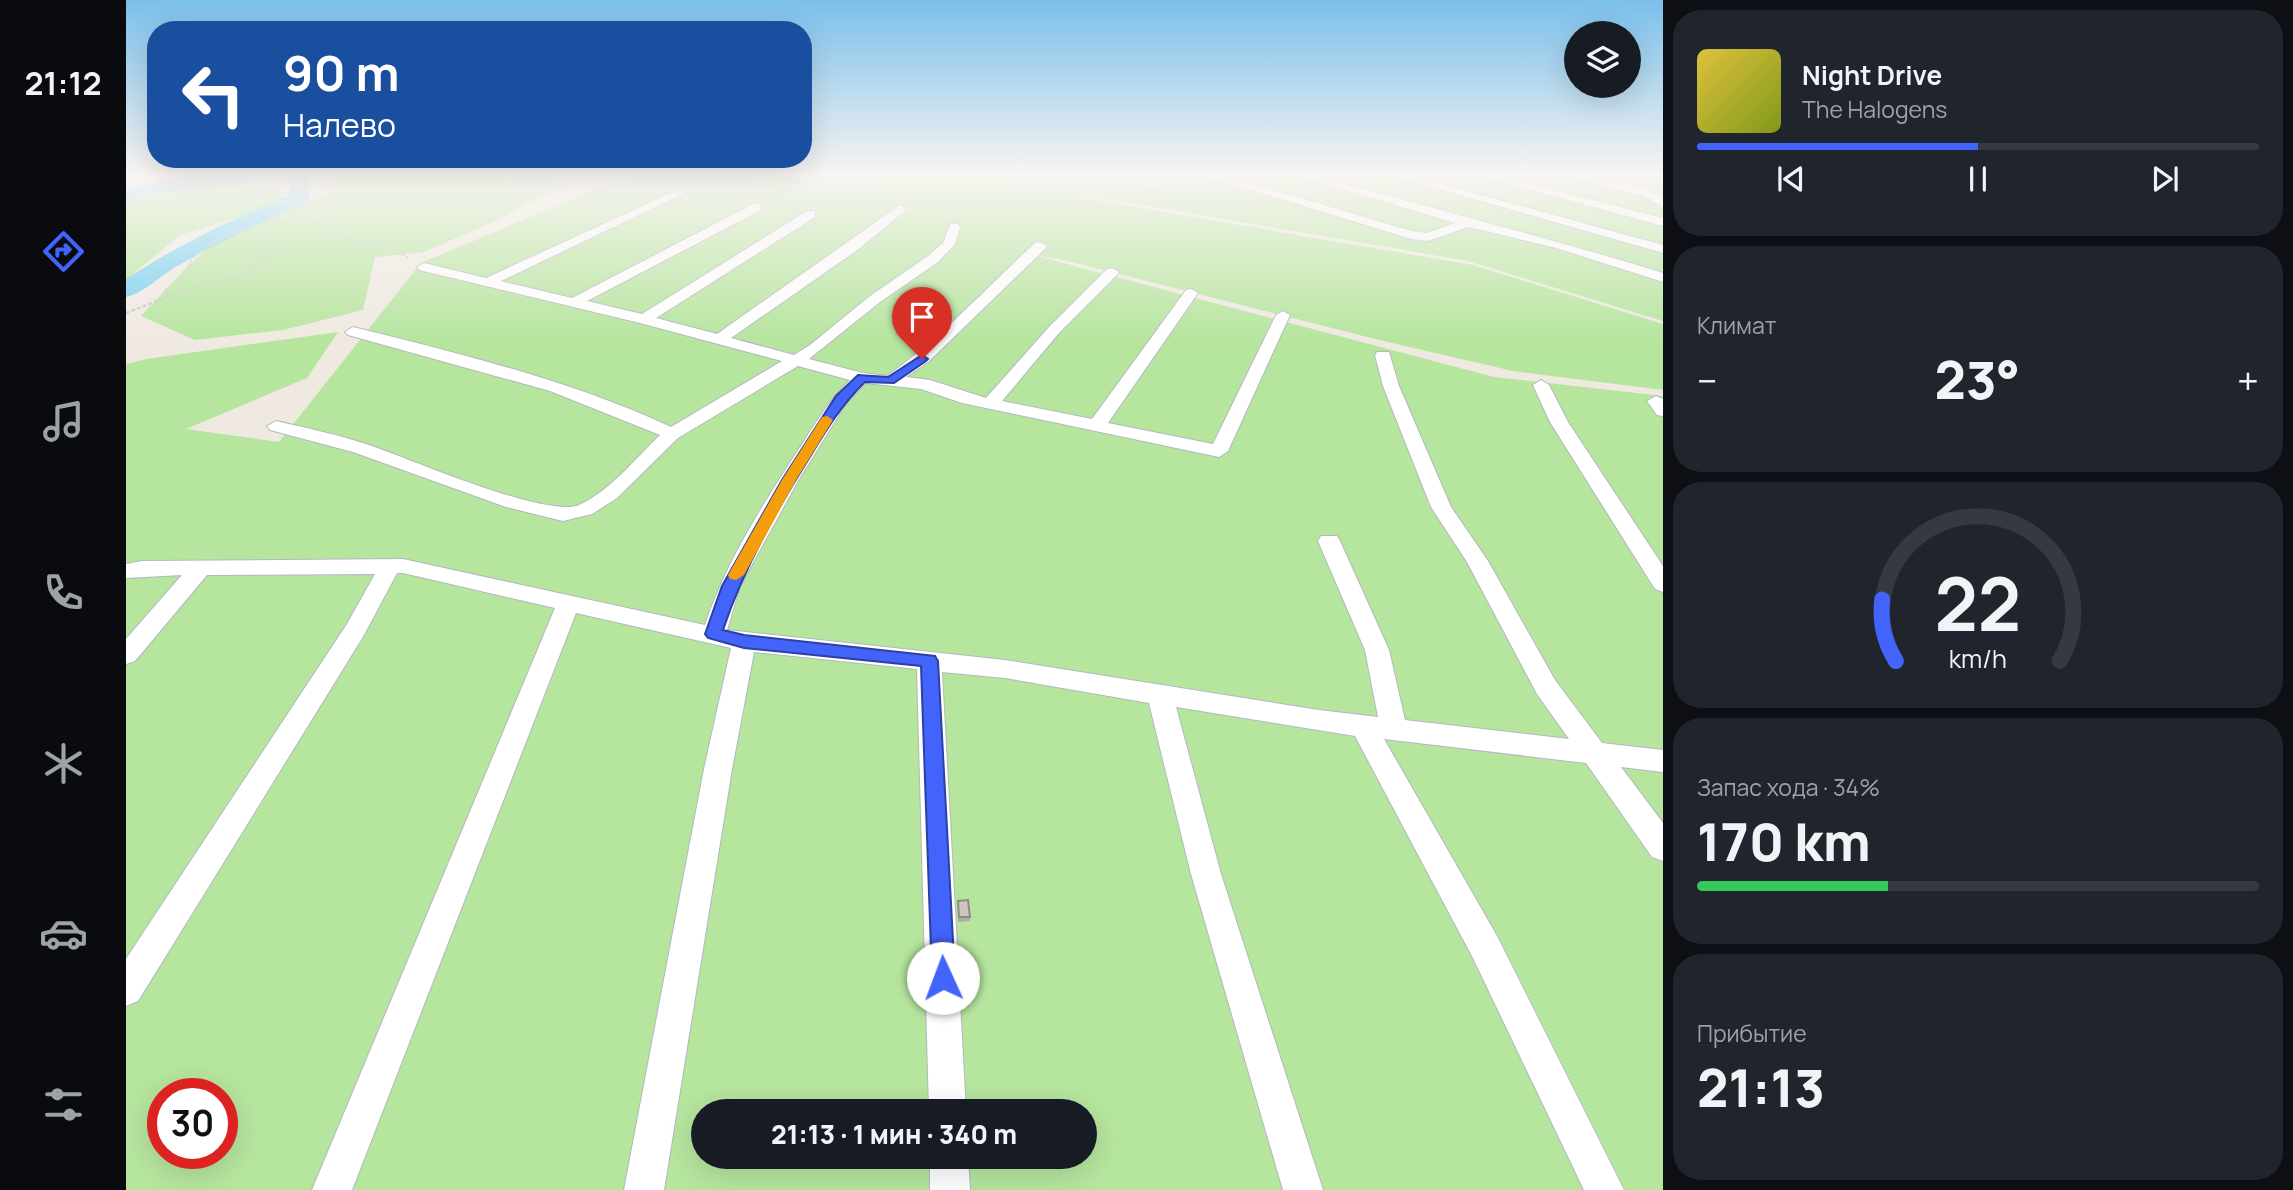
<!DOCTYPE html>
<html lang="ru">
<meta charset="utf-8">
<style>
:root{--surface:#171b24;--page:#20242c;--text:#f1f3f6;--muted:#9ea1a6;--line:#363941;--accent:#4264fb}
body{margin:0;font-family:Manrope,sans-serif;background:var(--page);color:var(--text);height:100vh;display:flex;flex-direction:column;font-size:26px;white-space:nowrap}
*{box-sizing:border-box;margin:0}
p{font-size:23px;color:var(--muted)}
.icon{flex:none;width:38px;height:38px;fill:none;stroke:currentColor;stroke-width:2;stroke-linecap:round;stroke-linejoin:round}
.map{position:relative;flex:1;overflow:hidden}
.sheet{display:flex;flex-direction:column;gap:10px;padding:10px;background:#0d0f14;width:630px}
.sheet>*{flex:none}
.hud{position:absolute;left:21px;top:21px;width:665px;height:147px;border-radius:28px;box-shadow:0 7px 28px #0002;background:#1a4fa0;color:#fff;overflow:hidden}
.buttons{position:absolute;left:1438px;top:21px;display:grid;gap:14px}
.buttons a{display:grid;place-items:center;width:77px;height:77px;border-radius:50%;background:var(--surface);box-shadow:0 7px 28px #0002;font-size:35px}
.speed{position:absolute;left:21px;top:1078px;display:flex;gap:14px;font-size:35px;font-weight:700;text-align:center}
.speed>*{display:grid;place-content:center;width:91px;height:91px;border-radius:50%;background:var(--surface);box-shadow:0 7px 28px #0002;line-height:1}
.speed .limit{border:10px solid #d22;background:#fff;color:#111}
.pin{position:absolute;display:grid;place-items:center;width:60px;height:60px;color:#fff;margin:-72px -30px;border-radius:50% 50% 50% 0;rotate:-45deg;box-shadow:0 0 7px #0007}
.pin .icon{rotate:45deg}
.me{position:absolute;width:77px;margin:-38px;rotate:358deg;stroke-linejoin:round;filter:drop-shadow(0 0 5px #0008)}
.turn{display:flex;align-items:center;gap:24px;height:147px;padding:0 21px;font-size:32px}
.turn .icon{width:91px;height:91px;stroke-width:2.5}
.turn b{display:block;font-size:49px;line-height:60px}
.big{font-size:52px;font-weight:800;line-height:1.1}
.sheet .tile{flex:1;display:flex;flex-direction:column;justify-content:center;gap:10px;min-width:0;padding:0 24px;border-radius:28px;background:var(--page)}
.sheet .dial{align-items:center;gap:0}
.dial svg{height:182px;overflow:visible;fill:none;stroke:var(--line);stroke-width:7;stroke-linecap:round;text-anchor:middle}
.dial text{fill:var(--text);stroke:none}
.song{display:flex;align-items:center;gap:21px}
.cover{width:84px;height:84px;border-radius:10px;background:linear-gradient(135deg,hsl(50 70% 55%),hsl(70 70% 35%))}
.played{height:7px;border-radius:4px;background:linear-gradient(90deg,var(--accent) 50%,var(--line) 50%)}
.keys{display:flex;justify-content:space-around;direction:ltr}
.heat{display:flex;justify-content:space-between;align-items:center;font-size:38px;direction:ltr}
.charge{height:10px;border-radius:5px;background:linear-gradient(90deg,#34c759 34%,var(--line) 0)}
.trip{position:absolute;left:565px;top:1099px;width:406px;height:70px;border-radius:35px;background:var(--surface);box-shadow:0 7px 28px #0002;font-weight:800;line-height:70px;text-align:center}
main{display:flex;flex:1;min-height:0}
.dock{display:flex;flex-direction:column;width:126px;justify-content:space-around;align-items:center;background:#090b0e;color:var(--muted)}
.dock .icon{width:49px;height:49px}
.dock .selected{color:var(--accent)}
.dock b{font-size:32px;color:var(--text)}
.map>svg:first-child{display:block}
.green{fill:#b6e59e;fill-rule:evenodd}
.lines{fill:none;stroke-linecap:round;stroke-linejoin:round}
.river{fill:#75cff0;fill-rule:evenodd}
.street-casing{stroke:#b4b7c1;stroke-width:2}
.path-far1{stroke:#c9c9c9;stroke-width:2;stroke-dasharray:2.5 2;stroke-linecap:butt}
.path{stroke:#c9c9c9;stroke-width:2.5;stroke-dasharray:3.5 2.5;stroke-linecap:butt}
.street{fill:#fff;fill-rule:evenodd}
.wall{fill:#afaba4}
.building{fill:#cbc7bf;stroke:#8e8b86;stroke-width:2}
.route{fill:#4264fb;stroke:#2b41a3;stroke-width:2}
.slow{fill:#f59e0b}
</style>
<main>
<nav class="dock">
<b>21:12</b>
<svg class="icon selected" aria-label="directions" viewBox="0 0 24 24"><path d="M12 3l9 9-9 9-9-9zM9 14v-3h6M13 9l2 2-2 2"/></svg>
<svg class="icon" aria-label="music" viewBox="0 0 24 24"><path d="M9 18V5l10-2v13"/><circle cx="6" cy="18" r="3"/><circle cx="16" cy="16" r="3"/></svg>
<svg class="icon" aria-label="phone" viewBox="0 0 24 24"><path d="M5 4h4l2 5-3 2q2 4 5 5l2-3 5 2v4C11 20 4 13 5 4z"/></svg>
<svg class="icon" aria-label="climate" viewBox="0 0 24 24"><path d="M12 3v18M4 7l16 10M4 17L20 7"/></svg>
<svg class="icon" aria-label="car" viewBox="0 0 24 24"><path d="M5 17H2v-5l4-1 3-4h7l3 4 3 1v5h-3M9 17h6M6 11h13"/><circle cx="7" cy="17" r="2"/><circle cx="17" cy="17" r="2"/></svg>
<svg class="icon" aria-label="filters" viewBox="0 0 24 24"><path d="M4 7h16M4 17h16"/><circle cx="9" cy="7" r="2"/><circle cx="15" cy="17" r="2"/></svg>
</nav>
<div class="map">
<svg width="1537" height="1190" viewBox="0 0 1537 1190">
<rect width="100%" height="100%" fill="#efe9e1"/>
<!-- green -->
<path class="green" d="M200,175h226l11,11 -66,34 -73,32 -49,5 -12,53 -80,20 -88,10 -54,-24 42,-45 38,-35 114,-45z
M504,175h153l15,4 110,-4h271l-39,12 6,1 42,-13h475v146l-195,-60 -384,-66 13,-10h-7l-13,12 396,68 190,59v66l-150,-19 -138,-32 -311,-79 -31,-5 461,122 169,19v794h-1537v-826l20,-5 192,-27 -31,46 -121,51 93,13 142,-179zM37,1094h59v59h-59zM578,1111h381v46h-381z
M107,183l47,7 6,8 -11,8 -95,29 -54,45v-79l67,-15z"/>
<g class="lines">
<!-- river -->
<path class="river" d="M68,175h115v24l-3,4c-45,18 -87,40 -129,63 -17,10 -32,26 -51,31v-18c51,-33 106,-61 163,-83l1,-15c-61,-1 -105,7 -164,19v-12z"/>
<!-- street casing -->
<g class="street-casing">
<path id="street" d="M1077,175h18l191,56 15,2 28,-10 -160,-48h18c117,33 234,62 350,98v9l-107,-34 -88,-21 -40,14 -17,-2z
M1264,175h18l255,70v8z
M1351,175h19l167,43v8z
M1440,175c31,0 70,8 97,23v9l-20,-11z
M1529,175h8v3l-6,-1z
M551,190l10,2 -186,89 71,17 181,-94h8v6l-174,91 55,13 165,-103h8v6l-159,101 61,16 183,-129 6,4 -2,3 -48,39 -125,87 63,17 16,-10 60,-49 58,-40 15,-13 7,-19h8l2,3 -5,17 -17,18 -58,40 -71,57 54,14 24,3c53,-37 100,-89 148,-133l5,-1 7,4 -2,3 -117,113 -22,15 24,3 56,18 63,-71 58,-58 5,-1 7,4 -2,3 -58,58 -57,68 90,18 94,-129 5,-1 7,4 -90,130 105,21 63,-129 7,-4 7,4 -62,136 -9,6 -257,-54 -41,-14 -55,-6 -19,19 -48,77 -59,107 -13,44 278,30 314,50 59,7 -13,-67 -47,-109 3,-5h16l3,5 49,109 16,70 164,19 -32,-45 -70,-132 -36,-55 -48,-121 -8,-31 2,-3h12l10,34 52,121 37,54 67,119 47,63 61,7v22l-42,-5 42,56v38l-11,-4 -66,-94 -202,-24 113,197 127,254h-40l-111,-232 -118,-222 -179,-29 45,167 102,316h-40l-92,-316 -42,-171 -144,-25 -63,-6 24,439h-37l-12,-442 -163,-17 -22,117 -68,421h-40l80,-421 27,-121 -155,-35 -224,577h-40l243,-582 -152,-35h-6l-33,62 -226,366 -12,5v-47l221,-335 28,-50 -168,1 -72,86 -9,3v-25l56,-64 -56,3v-14l16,-3 261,-2 302,66c21,-63 58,-121 94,-176 16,-25 30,-49 51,-69l-52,-14 -120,72 -61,60 -25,16 -29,7 -57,-14 -153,-55 -83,-22 -3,-4 9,-5c31,7 63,14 93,24 39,13 178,74 210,60 31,-14 57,-47 81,-70l-110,-44 -202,-56 -3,-3 8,-5c108,27 217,53 318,100l111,-66 -142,-38 -221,-53 -2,-3 7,-4 62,15z
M1415,380l8,5 19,37 95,144v26l-8,-3 -105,-167 -17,-37z
M1530,396l7,3v17l-6,-1 -10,-14z
M804,1157h38l2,33h-40z"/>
</g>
<!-- path-far1 -->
<path class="path-far1" d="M39,291c6,-5 14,-8 18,-13 5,-6 4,-14 10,-19 30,-32 86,-42 127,-37l3,10 34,9 28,3 25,15
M54,291l54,-13 37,-19 4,-16 -15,-10v-6l7,-7 54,-29v-8l-13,-8"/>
<!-- path -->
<path class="path" d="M41,289l-3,3 4,3
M0,313l61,-24"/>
<!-- street -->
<use href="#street" class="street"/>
</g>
<!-- wall -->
<path class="wall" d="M832,901l12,16v4l-12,1z"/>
<!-- building -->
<path class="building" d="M842,900l2,17h-11l-1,-16z"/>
<!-- sky -->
<linearGradient id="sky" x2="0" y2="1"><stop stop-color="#7abfeb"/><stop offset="0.51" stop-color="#f8f5f2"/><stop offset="1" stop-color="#f8f5f2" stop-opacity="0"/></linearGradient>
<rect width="1537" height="342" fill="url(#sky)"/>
<!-- route -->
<path class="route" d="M796,355l6,4 -2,2 -32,22 -29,-1c-24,23 -40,50 -57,78 -34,54 -65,110 -85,170l21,5 191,21 3,5 17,317 -3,9 -9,3 -8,-3 -3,-9 -11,-312 -177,-18 -36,-10 -3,-4 17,-48 60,-106 54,-84 22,-21 30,2z"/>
<!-- slow -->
<path class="slow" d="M701,416l6,4 -37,60 -52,95 -8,5 -6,-1 -2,-4 54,-95 40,-63z"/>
</svg>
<div class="buttons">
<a><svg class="icon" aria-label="layers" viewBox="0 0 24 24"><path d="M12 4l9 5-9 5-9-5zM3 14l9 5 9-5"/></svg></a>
</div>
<div class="speed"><div class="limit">30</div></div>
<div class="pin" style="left:796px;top:359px;background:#d93025"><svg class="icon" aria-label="arrive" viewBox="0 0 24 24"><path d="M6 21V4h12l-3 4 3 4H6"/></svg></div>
<svg class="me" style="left:817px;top:978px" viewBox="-20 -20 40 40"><circle r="19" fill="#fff"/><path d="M0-13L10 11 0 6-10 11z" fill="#4264fb"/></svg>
<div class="trip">21:13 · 1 мин · 340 m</div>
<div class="hud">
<div class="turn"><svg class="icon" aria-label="left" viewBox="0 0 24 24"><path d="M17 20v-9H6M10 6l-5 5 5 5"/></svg><div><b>90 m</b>Налево</div></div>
</div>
</div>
<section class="sheet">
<div class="tile">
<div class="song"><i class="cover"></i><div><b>Night Drive</b><p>The Halogens</p></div></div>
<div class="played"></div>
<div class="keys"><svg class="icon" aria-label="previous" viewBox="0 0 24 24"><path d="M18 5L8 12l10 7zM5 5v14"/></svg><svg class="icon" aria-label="pause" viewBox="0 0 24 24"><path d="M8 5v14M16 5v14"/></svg><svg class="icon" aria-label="next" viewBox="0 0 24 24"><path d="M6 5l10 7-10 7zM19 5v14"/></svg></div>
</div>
<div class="tile"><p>Климат</p>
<div class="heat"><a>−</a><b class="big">23°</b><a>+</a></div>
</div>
<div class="tile dial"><svg viewBox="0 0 100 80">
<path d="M14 69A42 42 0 1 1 86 69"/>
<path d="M14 69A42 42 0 0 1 8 42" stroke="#4264fb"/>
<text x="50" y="56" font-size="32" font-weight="700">22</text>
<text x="50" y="72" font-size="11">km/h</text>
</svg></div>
<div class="tile"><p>Запас хода · 34%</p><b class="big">170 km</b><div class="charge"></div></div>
<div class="tile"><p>Прибытие</p><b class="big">21:13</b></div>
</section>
</main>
